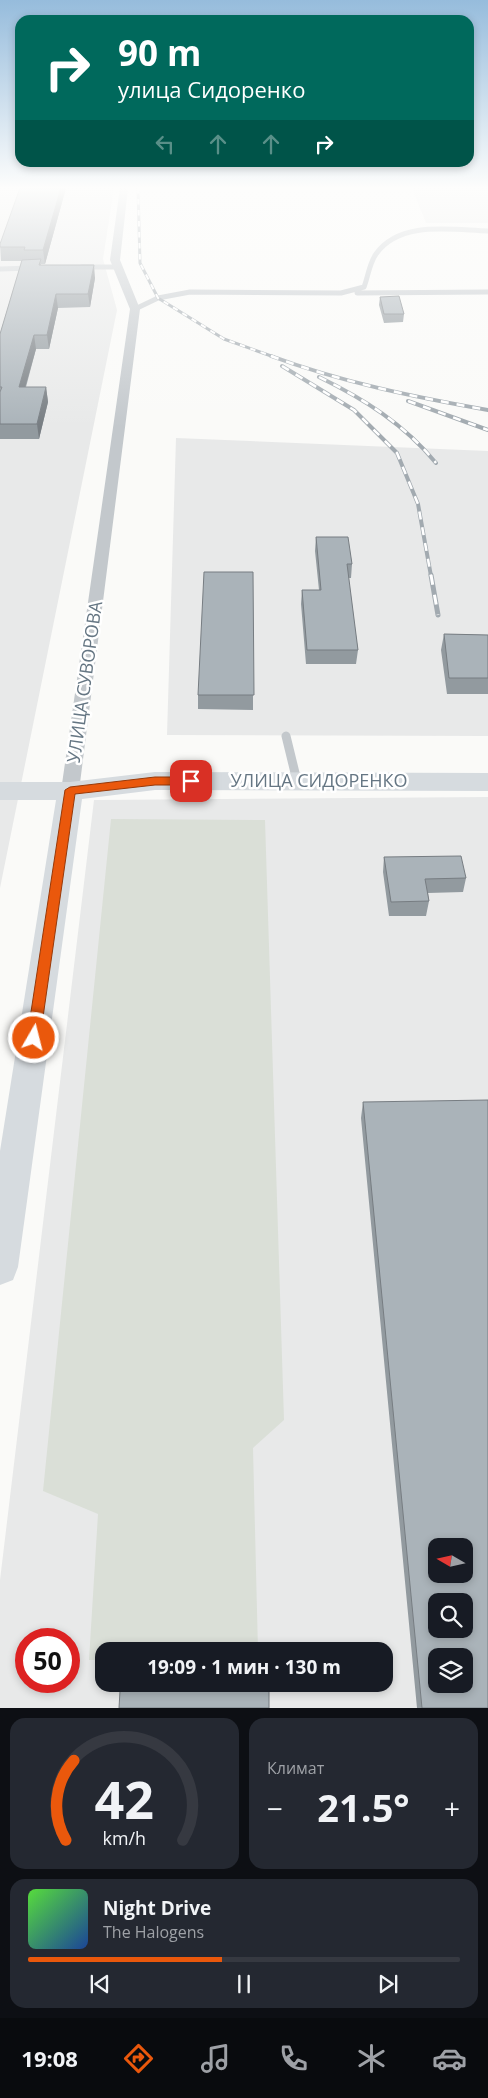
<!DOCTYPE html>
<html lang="ru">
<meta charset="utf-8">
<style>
:root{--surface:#171b24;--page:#242831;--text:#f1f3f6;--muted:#9ea1a6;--line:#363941;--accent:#ea580c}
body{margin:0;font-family:"Open Sans",sans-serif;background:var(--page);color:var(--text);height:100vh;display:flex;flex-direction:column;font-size:19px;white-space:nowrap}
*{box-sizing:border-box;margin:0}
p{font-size:16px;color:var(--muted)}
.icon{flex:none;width:28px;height:28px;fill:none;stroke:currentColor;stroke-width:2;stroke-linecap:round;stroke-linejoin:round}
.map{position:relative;height:1708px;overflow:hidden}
.drawer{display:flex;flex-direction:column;gap:10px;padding:10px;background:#0d0f14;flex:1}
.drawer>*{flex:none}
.hud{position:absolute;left:15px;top:15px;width:459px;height:152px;border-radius:15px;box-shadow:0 2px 8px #0003;background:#00695c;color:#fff;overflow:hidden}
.needle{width:32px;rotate:279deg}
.tools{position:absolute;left:428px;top:1538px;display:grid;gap:10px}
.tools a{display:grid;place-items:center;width:45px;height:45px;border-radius:10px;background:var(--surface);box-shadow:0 2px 8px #0003;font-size:25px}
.speed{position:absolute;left:15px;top:1628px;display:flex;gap:10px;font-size:25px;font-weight:700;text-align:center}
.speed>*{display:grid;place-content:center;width:65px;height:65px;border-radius:50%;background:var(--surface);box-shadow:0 2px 8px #0003;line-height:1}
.speed .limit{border:8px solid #d22;background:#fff;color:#111}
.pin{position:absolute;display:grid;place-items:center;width:42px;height:42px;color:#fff;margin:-21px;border-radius:10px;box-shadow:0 2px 8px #0006}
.me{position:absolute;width:55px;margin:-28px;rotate:8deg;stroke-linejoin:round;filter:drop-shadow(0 0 4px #0008)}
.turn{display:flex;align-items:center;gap:18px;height:105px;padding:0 20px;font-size:22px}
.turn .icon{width:65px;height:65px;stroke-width:2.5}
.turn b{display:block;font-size:35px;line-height:42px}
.lanes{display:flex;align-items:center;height:48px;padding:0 20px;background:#0003;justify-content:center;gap:25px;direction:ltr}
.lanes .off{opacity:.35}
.big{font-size:38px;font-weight:700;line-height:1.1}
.drawer .card{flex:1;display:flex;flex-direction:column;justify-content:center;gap:8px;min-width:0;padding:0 18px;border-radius:15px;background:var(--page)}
.drawer .dial{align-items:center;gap:0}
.dial svg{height:130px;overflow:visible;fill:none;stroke:var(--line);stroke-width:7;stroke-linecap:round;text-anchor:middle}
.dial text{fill:var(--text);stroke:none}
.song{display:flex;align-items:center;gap:15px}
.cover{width:60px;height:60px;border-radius:8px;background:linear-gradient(135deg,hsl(110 70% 55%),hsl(220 70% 35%))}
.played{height:5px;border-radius:2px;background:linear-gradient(90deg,var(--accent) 45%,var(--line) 45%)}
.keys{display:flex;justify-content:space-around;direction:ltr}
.heat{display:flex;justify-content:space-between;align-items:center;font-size:28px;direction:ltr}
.drawer .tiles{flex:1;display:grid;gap:10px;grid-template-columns:1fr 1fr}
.card:last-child{grid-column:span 2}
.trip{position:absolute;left:95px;top:1642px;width:298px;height:50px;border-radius:15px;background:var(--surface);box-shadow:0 2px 8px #0003;font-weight:700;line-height:50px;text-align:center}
.menu{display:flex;height:80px;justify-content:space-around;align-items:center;background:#090b0e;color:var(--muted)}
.menu .icon{width:35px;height:35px}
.menu .current{color:var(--accent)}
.menu b{font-size:22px;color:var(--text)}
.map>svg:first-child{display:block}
.built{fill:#e8e9e9;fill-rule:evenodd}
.green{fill:#dadfd7}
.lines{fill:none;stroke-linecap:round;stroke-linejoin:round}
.lane-far1{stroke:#c3c8cc;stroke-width:5}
.lane{stroke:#c3c8cc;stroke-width:9}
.street{fill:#c3c8cc;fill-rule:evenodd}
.secondary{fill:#d6dbdf;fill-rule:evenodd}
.rail-far2-casing{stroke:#a2aab0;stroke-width:3}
.rail-far1-casing{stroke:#a2aab0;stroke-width:4}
.rail-casing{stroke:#a2aab0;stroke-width:5}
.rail-far2{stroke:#fff;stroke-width:2;stroke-dasharray:5.5;stroke-linecap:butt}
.rail-far1{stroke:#fff;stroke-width:2.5;stroke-dasharray:8;stroke-linecap:butt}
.rail{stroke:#fff;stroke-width:3;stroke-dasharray:10;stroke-linecap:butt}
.wall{fill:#929a9f}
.shaded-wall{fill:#777d82}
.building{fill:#aab3b9;stroke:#777d82;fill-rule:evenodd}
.route{fill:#ea580c;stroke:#983908}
.labels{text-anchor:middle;stroke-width:5;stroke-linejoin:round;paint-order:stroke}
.street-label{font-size:18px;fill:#657683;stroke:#fff}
</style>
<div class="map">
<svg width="488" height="1708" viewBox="0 0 488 1708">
<rect width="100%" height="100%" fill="#fafaf8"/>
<!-- built -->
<path class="built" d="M0,188h114l-11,71 14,51 -117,578z
M412,188h76v35h-62z
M176,438l312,13v285l-321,-1z
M488,797v911h-488v-128l94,-780zM436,1546h28v28h-28zM436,1601h28v28h-28zM26,1639h43v42h-43zM104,1651h280v33h-280zM436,1656h28v28h-28z"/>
<!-- green -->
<path class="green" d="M111,819l154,1 19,600 -31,28 5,203h-154v9h-15l9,-146 -55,-23z"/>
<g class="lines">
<!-- lane-far1 -->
<path class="lane-far1" d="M82,267h36
M0,269l32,-1
M357,293l131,-1
M135,309l23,-11 32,-6 151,1 23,-6c4,-10 5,-23 12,-33 24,-34 76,-24 112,-23"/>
<!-- lane -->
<path class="lane" d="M286,736l11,45"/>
<!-- street -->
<path class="street" d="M120,188h8l-8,72 20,49 -61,482 -3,4 -6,2 -6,-2 -3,-4 69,-482 -20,-49z"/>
<!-- secondary -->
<path class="secondary" d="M155,772l333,1v18l-333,-1 -73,9 -64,468 -5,13 -13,5v-134l56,-351h-56v-18h70z"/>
<!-- rail-far2 casing -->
<g class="rail-far2-casing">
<path id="rail-far2" d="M138,188l2,75 18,35 66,41 50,18"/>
</g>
<!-- rail-far1 casing -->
<g class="rail-far1-casing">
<path id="rail-far1" d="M271,356c70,26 143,41 217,54
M282,366l72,44 43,43 21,51 13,72
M319,377c45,22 85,47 117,86
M408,401l80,29"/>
</g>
<!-- rail casing -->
<g class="rail-casing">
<path id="rail" d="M431,575l7,40"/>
</g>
<!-- rail-far2 -->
<use href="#rail-far2" class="rail-far2"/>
<!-- rail-far1 -->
<use href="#rail-far1" class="rail-far1"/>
<!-- rail -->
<use href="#rail" class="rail"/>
</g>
<!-- wall -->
<path class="wall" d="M66,188l-21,76h-4v1l54,13 -5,29 -32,1 -9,41h-13l-10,38h20l2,15 -9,37h-39v-105l22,-73h-21l-1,-17z
M380,297l24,17 -1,8 -19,1 -5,-18z
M316,537l36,27 -1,14h-3l10,72 -2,14h-50l-5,-60 1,-14h17l-4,-39z
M253,572v138l-55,-1v-14z
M444,634l44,1v59h-41l-6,-44z
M384,857l82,21 -3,14 -35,1 1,8 -3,15h-37l-6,-44z
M363,1102l125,606h-71l-56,-590z"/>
<!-- shaded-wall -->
<path class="shaded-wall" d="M61,188h5l-21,76 -2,-14z
M94,265l1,13 -5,29 -2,-13z
M56,294l2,14 -9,41 -2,-14z
M34,335l2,14 -15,53 -2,-15z
M46,387l2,15 -9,37 -2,-15z"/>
<!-- building -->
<path class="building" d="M20,188h41l-18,62h-19l1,-3h-25v-3z
M41,259l-2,6h55l-6,29h-32l-9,41h-13l-15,52h27l-9,37h-37v-32l2,-5h-2v-53l22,-74z
M399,296l5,18h-20l-4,-17z
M316,537h32l4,27h-5l11,86h-51l-5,-60h19z
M204,572h49l1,123h-56z
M444,634l44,1v43h-39z
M461,856l5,22 -41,1 4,22 -38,1 -7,-45z
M488,1100v608h-66l-59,-606zM436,1546h28v28h-28zM436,1601h28v28h-28zM436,1656h28v28h-28z
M120,1691h149v17h-150z"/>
<!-- sky -->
<linearGradient id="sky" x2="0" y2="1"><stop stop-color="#96bcdc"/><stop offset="0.44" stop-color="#fdfdfc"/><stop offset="1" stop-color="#fdfdfc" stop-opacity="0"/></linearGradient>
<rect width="488" height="427" fill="url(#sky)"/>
<!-- route -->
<path class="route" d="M155,777h36l5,4 -5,4h-36l-80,9 -35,244 -2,4h-9l-2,-4 38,-248 5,-3z"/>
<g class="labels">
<!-- street labels -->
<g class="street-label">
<text transform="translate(85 682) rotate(-82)" y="6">УЛИЦА СУВОРОВА</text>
<text x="319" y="787">УЛИЦА СИДОРЕНКО</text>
</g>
</g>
</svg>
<div class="tools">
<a><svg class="needle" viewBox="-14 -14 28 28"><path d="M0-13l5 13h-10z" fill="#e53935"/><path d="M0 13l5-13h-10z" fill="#9ea1a6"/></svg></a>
<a><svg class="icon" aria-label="search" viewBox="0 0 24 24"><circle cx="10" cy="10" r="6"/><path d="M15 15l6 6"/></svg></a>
<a><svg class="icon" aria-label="layers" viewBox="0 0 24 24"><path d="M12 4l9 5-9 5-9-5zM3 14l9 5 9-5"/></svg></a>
</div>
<div class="speed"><div class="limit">50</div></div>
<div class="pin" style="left:191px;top:781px;background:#d93025"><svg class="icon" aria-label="arrive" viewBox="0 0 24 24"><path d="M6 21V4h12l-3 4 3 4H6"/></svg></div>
<svg class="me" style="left:34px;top:1038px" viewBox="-20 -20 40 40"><circle r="17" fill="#ea580c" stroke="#fff" stroke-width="3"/><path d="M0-11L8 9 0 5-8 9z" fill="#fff"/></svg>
<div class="trip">19:09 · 1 мин · 130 m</div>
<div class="hud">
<div class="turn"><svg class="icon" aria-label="right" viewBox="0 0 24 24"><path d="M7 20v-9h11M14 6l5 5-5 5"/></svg><div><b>90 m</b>улица Сидоренко</div></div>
<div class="lanes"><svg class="icon off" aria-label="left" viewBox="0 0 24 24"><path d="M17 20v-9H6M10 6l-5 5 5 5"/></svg><svg class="icon off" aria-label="ahead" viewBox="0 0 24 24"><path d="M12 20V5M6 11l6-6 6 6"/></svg><svg class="icon off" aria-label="ahead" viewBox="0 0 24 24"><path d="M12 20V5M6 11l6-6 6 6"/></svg><svg class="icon" aria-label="right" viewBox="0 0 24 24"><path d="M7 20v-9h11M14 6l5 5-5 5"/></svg></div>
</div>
</div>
<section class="drawer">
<div class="tiles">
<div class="card dial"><svg viewBox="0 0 100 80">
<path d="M14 69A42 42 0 1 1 86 69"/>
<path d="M14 69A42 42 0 0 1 19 20" stroke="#ea580c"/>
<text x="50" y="56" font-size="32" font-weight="700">42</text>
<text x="50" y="72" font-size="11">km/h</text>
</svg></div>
<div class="card"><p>Климат</p>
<div class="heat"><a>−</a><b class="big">21.5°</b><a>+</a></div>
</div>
<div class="card">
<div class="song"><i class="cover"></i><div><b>Night Drive</b><p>The Halogens</p></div></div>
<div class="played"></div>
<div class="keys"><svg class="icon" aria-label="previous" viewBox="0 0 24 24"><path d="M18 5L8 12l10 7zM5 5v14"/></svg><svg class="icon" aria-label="pause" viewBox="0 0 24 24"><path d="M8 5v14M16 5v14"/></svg><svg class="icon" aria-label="next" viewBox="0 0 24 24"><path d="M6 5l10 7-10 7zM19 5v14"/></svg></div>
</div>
</div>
</section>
<nav class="menu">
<b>19:08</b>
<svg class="icon current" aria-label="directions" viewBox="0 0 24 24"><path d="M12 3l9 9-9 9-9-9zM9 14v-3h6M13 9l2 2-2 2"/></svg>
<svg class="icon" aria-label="music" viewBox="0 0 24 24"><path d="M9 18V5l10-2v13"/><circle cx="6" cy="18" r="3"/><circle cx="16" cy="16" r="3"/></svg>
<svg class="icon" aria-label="phone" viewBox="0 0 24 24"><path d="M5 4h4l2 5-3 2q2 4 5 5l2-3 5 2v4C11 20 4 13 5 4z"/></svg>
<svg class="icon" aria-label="climate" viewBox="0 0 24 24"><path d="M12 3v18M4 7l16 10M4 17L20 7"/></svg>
<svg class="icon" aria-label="car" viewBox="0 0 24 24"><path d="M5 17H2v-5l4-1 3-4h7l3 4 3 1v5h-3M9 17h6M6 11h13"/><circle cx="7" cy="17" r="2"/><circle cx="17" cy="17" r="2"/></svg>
</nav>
